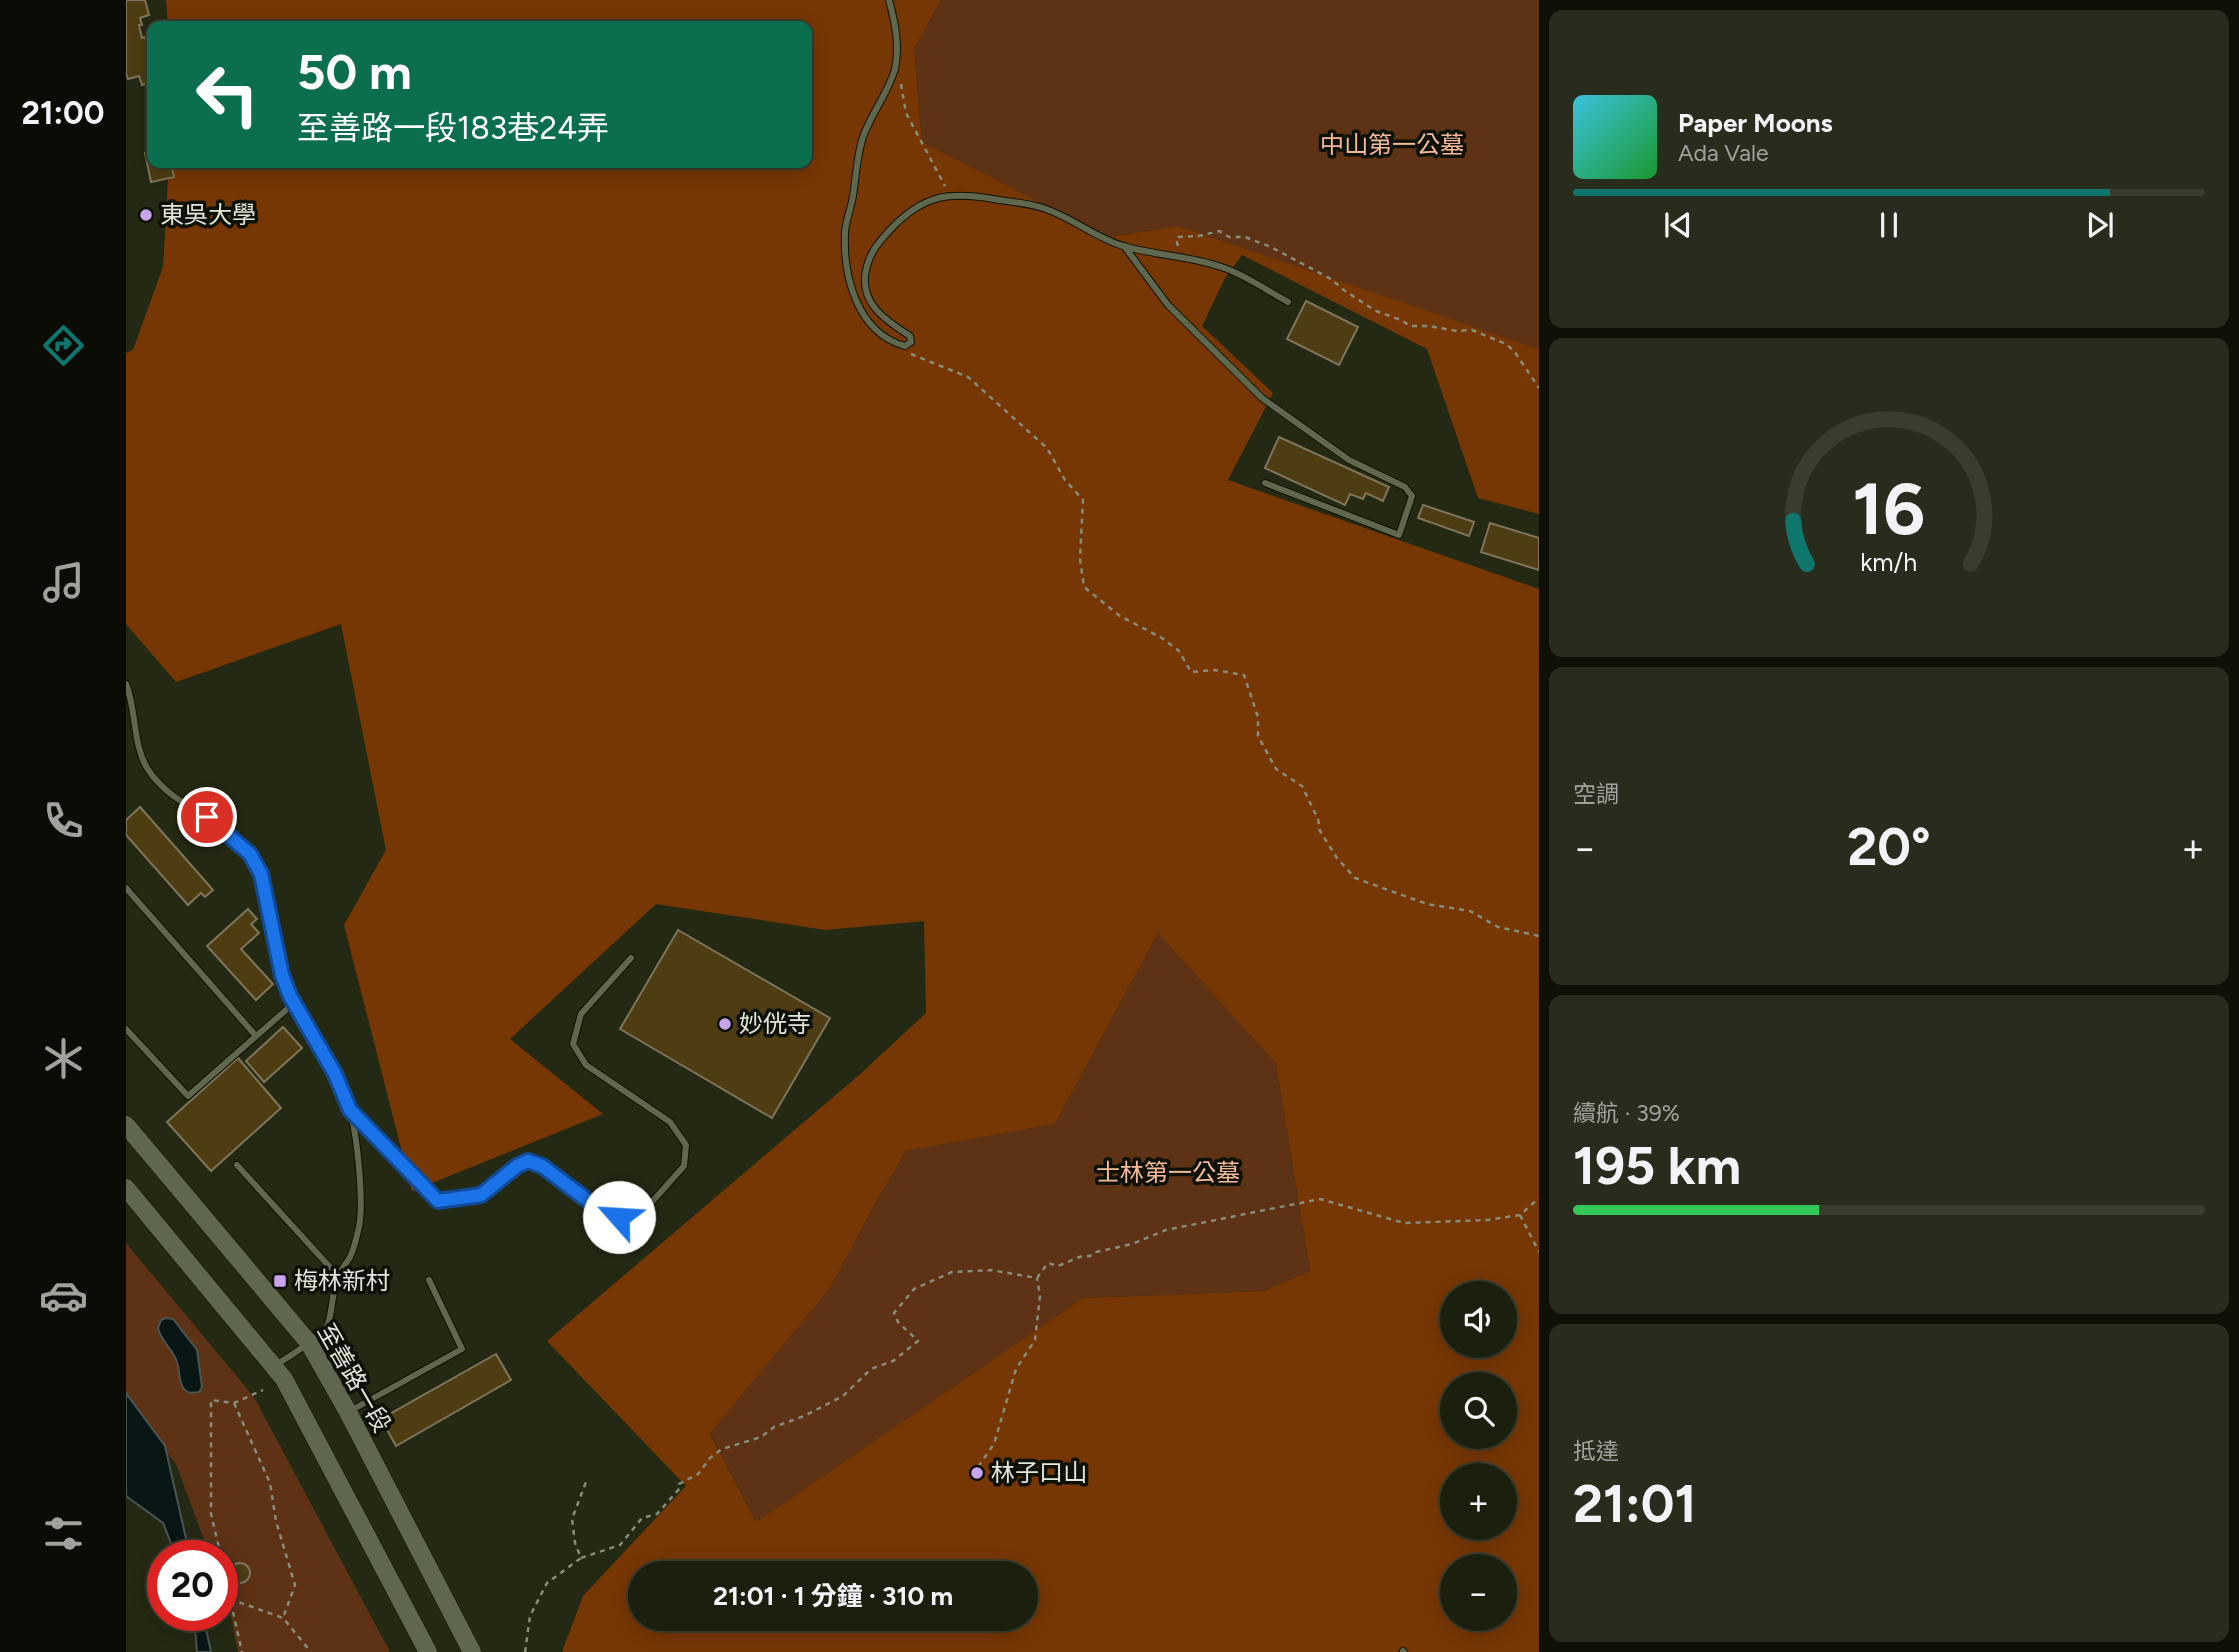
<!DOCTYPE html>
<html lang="zh-TW">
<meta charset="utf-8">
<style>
:root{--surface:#1b1f0e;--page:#282c1c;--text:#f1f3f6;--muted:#a0a29e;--line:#393d2e;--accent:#0f766e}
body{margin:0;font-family:Figtree,"Noto Sans TC",sans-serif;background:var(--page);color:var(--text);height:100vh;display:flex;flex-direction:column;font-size:26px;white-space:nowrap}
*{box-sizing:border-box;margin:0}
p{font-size:23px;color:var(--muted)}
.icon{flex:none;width:38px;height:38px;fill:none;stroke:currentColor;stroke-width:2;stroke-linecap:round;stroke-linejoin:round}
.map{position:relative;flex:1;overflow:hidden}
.details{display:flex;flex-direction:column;gap:10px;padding:10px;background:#0f1108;width:700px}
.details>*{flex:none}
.guide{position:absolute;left:21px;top:21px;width:665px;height:147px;border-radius:14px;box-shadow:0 4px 18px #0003,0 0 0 2px var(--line);background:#0b6e4f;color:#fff;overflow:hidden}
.tools{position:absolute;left:1314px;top:1281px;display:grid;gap:14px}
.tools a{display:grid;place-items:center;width:77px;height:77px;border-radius:50%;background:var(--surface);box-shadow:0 4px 18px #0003,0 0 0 2px var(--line);font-size:35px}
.speed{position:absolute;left:21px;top:1540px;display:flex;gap:14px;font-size:35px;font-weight:700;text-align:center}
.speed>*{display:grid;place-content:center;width:91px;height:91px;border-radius:50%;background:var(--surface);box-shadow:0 4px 18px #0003,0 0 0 2px var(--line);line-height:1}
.speed .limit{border:10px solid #d22;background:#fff;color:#111}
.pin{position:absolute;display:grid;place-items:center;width:60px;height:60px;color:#fff;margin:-30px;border:4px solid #fff;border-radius:50%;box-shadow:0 2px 7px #0007}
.me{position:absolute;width:77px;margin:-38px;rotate:296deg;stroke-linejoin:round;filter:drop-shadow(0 0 5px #0008)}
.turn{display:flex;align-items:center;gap:24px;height:147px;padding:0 35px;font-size:32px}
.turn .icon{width:91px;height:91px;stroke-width:2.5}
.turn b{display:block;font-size:49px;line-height:60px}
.big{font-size:52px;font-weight:700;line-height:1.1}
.details .tile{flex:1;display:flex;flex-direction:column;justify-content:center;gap:10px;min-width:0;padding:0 24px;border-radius:14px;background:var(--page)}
.details .dial{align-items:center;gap:0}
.dial svg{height:182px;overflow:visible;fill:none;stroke:var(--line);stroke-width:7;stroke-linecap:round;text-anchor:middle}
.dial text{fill:var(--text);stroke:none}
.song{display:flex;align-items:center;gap:21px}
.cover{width:84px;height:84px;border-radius:10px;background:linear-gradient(135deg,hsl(190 70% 55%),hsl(130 70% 35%))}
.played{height:7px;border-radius:4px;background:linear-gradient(90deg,var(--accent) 85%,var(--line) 85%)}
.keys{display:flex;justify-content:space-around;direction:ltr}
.heat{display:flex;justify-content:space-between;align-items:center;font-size:38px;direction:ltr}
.charge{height:10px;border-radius:5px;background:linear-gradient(90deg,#34c759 39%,var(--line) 0)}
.trip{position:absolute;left:502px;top:1561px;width:410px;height:70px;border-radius:35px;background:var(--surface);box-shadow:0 4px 18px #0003,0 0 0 2px var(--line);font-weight:700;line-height:70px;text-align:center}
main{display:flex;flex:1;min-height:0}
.tabs{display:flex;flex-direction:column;width:126px;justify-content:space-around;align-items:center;background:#0b0c06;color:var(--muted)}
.tabs .icon{width:49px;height:49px}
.tabs .selected{color:var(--accent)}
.tabs b{font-size:32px;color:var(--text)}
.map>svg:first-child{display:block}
.green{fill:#5e3215}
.forest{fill:#773705;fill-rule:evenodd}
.water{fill:#081716;stroke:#495550;stroke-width:2}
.building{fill:#4e3c12;stroke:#7f745c;stroke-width:2}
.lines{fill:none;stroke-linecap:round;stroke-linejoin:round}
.lane-casing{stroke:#0d1201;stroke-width:8}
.secondary-casing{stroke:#0d1201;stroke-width:19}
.path{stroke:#888c7a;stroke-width:2.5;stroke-dasharray:5 5;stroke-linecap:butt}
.lane{stroke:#60674f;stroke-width:6}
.secondary{stroke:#60674f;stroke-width:18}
.route-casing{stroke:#114b97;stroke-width:18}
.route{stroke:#1a73e8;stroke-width:12}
.poi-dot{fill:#c9a5ee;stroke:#0e1107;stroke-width:2.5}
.labels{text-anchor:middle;stroke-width:7;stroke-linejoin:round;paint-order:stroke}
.park-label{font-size:24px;fill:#f3b998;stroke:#0e1107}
.poi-label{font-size:24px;fill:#e2e6d8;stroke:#0e1107;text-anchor:start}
.street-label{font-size:24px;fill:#e2e6d8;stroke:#0e1107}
</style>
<main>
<nav class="tabs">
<b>21:00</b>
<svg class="icon selected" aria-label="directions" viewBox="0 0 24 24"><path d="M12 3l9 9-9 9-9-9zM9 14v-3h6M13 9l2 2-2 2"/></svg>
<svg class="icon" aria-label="music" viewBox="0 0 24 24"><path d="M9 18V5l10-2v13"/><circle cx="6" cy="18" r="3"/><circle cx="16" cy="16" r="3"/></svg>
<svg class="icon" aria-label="phone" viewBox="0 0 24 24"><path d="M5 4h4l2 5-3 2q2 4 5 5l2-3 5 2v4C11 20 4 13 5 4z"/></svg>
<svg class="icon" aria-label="climate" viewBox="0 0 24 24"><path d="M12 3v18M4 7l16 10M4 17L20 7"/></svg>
<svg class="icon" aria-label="car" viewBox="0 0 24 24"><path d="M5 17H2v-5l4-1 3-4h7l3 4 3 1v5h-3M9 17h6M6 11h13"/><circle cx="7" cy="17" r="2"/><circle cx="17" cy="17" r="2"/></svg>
<svg class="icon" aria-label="filters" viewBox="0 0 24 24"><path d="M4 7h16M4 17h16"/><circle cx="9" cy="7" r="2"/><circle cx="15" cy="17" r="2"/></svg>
</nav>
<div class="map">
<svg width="1413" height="1652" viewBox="0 0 1413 1652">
<rect width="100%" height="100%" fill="#242913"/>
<!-- green -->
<path class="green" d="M815,0h598v349l-360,-123 -71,11 -186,-95 -8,-93z
M1032,933l118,131 34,207 -47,20 -180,7 -327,224 -46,-90 120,-144 46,-86 30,-51 149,-27z
M0,1243l128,154 136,255h-152l-9,-46 -7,-17v-33h-12l-34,-92 -39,-48 -11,-25z"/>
<!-- forest -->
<path class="forest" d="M40,0h775l-27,49 8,93 186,95 71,-11 360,123v165l-61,-16 -51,-149 -185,-94 -17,23 -23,48 71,67 -45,87 311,109v1063h-977l21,-56 103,-110 -139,-145 311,-265 68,-63 -2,-92 -99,9 -169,-26 -146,135 93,75 -191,77 -68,-266 42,-75 -45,-226 -165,58 -50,-58v-271l7,-3 30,-83 6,-104h638v-137h-639zM1032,933l118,131 34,207 -47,20 -180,7 -327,224 -46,-89 120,-145 46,-86 30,-51 149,-27zM1326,1293h53v53h-53zM1326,1384h53v53h-53zM1326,1475h53v53h-53zM1326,1566h53v53h-53zM514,1573h386v46h-386z"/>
<!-- water -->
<path class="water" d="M40,1318l7,1 24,31 5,37 -3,5c-6,1 -11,2 -15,-3 -6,-7 -4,-19 -7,-27 -4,-13 -16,-20 -19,-34l3,-8z
M0,1393l39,53 25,110h-14l-13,-33 -37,-27z
M68,1615h9l8,37h-14z"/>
<!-- building -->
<path class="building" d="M0,0h19l4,15 -9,3 2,7h-3l3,13 3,-1 7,23v22l-10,3 -3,-9 -11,3 -2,-5z
M26,151v12h19l3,14 -23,5 -6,-29z
M1180,301l52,26 -19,38 -52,-26z
M1153,437l110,50 -6,14 -17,-8 -3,6 -13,-5 -5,11 -80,-37z
M1297,505l51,17 -5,14 -51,-18z
M1364,523l49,15v32l-58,-18z
M14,807l73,83 -8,7 -4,-4 -13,12 -62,-70v-15z
M122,909l9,10 -6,5 8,9 -18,16 32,35 -17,16 -49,-54z
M552,930l152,88 -58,100 -152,-89z
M157,1027l19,21 -38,34 -18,-21z
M112,1058l43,50 -70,63 -44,-49z
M370,1354l15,26 -115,66 -15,-27z
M104 1573a10 10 0 1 1 20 0a10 10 0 1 1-20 0Z"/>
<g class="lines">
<!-- lane casing -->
<g class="lane-casing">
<path id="lane" d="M763,0c6,22 11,46 6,69 -7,24 -24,45 -32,68 -6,18 -7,40 -10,59 -2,12 -7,24 -8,36 -2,44 12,101 60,114l6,-4 -1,-6c-27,-17 -53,-35 -43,-70 4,-15 12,-24 22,-35 35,-38 62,-40 110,-31 16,2 33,4 47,9 28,10 50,29 77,37 34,10 70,10 104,23 21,8 41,22 61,33
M998,246l44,59 94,93 87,62 56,27 7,9 -13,39 -134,-52
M0,684c11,27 6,62 23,87 25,37 75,47 102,84 24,34 18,83 32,122 10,28 29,53 43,80 9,17 18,35 24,53 7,25 15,97 8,121 -2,9 -4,18 -8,26 -4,7 -10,14 -13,23 -5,12 -5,37 -10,46 -7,12 -39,31 -51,39
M0,888l130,148
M0,1029l62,67 106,-93
M226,1112l86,89 43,-6 36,-29 11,-5 14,5 53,40 24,11 23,-4 42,-47 2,-21 -16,-23 -84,-57 -13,-21 8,-30 50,-56
M111,1165l101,111
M224,1411l112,-62 -33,-69
M1277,1651l1,1"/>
</g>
<!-- secondary casing -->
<g class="secondary-casing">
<path id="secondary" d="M0,1125l183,218 39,69 124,240
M0,1188l158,191 144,273"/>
</g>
<!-- path -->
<path class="path" d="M775,84l5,29 39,73
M1052,246l-2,-7 2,-2 21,-1 20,-5 10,6h16l26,10 60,32 14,12 31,20 25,9 9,6h19l28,5 15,-1 34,14 8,7 25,37
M785,354l57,23 79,71 18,32 18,20 -3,59 4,28 36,29 42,22 17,13 12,21 24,-2 29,5 14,42v19l18,33 26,17 16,33 2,12 17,27 18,20 72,26 43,7 28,16 41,9
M1394,1215l19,37
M108,1403l36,80 6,38 19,64 -12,33
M849,1476l5,-12 14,-20 22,-75 19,-29 5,-44 -3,-18
M95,1556l-10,-42v-114l23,3 29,-13
M455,1558l39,-13 22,-27 15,-4 23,-26 -1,-4 19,-10 12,-16 12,-9 39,-12 13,-10 30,-11 39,-20 28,-27 22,-8 25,-20 -20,-19 -4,-9 20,-24 38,-17 39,-2 46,8 11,-15 10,3 24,-10h8l6,-4 36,-8 34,-14 154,-31 84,24 84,-3 32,-5 19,-17
M96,1563l20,89
M104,1599l53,19 28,34
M399,1652l5,-36 17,-33 34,-25 -6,-15 -3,-24 14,-37"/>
<!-- lane -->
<use href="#lane" class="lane"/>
<!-- secondary -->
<use href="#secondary" class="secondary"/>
</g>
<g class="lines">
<!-- route casing -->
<g class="route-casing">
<path id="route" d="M81,817l43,37 11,20 21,101 8,21 45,78 15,36 88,91 43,-6 36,-29 11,-5 14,5 53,40 24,11"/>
</g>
<!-- route -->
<use href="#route" class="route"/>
</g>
<!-- markers -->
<g class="poi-dot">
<circle cx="20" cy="215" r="7"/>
<circle cx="599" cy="1024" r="7"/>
<rect x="147" y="1274" width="14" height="14" rx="3.5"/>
<circle cx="851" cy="1473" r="7"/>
</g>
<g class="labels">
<!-- park labels -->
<g class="park-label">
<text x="1266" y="153">中山第一公墓</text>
<text x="1042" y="1181">士林第一公墓</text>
</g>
<!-- poi labels -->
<g class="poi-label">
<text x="34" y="223">東吳大學</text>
<text x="613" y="1032">妙侊寺</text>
<text x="168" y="1289">梅林新村</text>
<text x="865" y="1481">林子口山</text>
</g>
<!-- street labels -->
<g class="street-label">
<text transform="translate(228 1378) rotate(60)" y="8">至善路一段</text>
</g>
</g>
</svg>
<div class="tools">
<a><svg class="icon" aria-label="sound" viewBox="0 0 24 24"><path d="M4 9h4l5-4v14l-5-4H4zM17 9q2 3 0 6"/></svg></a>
<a><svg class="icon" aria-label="search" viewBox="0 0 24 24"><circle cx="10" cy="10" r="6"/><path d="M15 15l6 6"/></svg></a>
<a>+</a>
<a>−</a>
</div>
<div class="speed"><div class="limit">20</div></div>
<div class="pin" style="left:81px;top:817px;background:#d93025"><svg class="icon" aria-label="arrive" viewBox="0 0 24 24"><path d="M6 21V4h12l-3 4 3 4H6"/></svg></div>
<svg class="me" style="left:493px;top:1217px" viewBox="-20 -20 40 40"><circle r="19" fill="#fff"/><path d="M0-13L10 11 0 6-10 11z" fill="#1a73e8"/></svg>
<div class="trip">21:01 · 1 分鐘 · 310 m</div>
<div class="guide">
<div class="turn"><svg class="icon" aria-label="left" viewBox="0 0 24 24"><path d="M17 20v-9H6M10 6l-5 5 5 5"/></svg><div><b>50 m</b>至善路一段183巷24弄</div></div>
</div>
</div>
<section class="details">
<div class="tile">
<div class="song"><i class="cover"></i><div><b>Paper Moons</b><p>Ada Vale</p></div></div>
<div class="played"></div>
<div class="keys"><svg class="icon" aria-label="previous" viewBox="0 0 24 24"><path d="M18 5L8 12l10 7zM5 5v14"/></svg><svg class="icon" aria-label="pause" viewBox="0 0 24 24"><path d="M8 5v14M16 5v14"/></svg><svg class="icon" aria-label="next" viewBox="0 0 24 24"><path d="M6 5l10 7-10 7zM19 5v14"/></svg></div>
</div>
<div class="tile dial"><svg viewBox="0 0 100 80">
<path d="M14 69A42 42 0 1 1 86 69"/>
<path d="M14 69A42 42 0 0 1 8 50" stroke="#0f766e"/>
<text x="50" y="56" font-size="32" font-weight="700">16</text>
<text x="50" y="72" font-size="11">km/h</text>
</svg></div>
<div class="tile"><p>空調</p>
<div class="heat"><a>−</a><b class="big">20°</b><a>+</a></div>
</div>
<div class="tile"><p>續航 · 39%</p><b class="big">195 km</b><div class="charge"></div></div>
<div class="tile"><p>抵達</p><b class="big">21:01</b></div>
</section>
</main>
